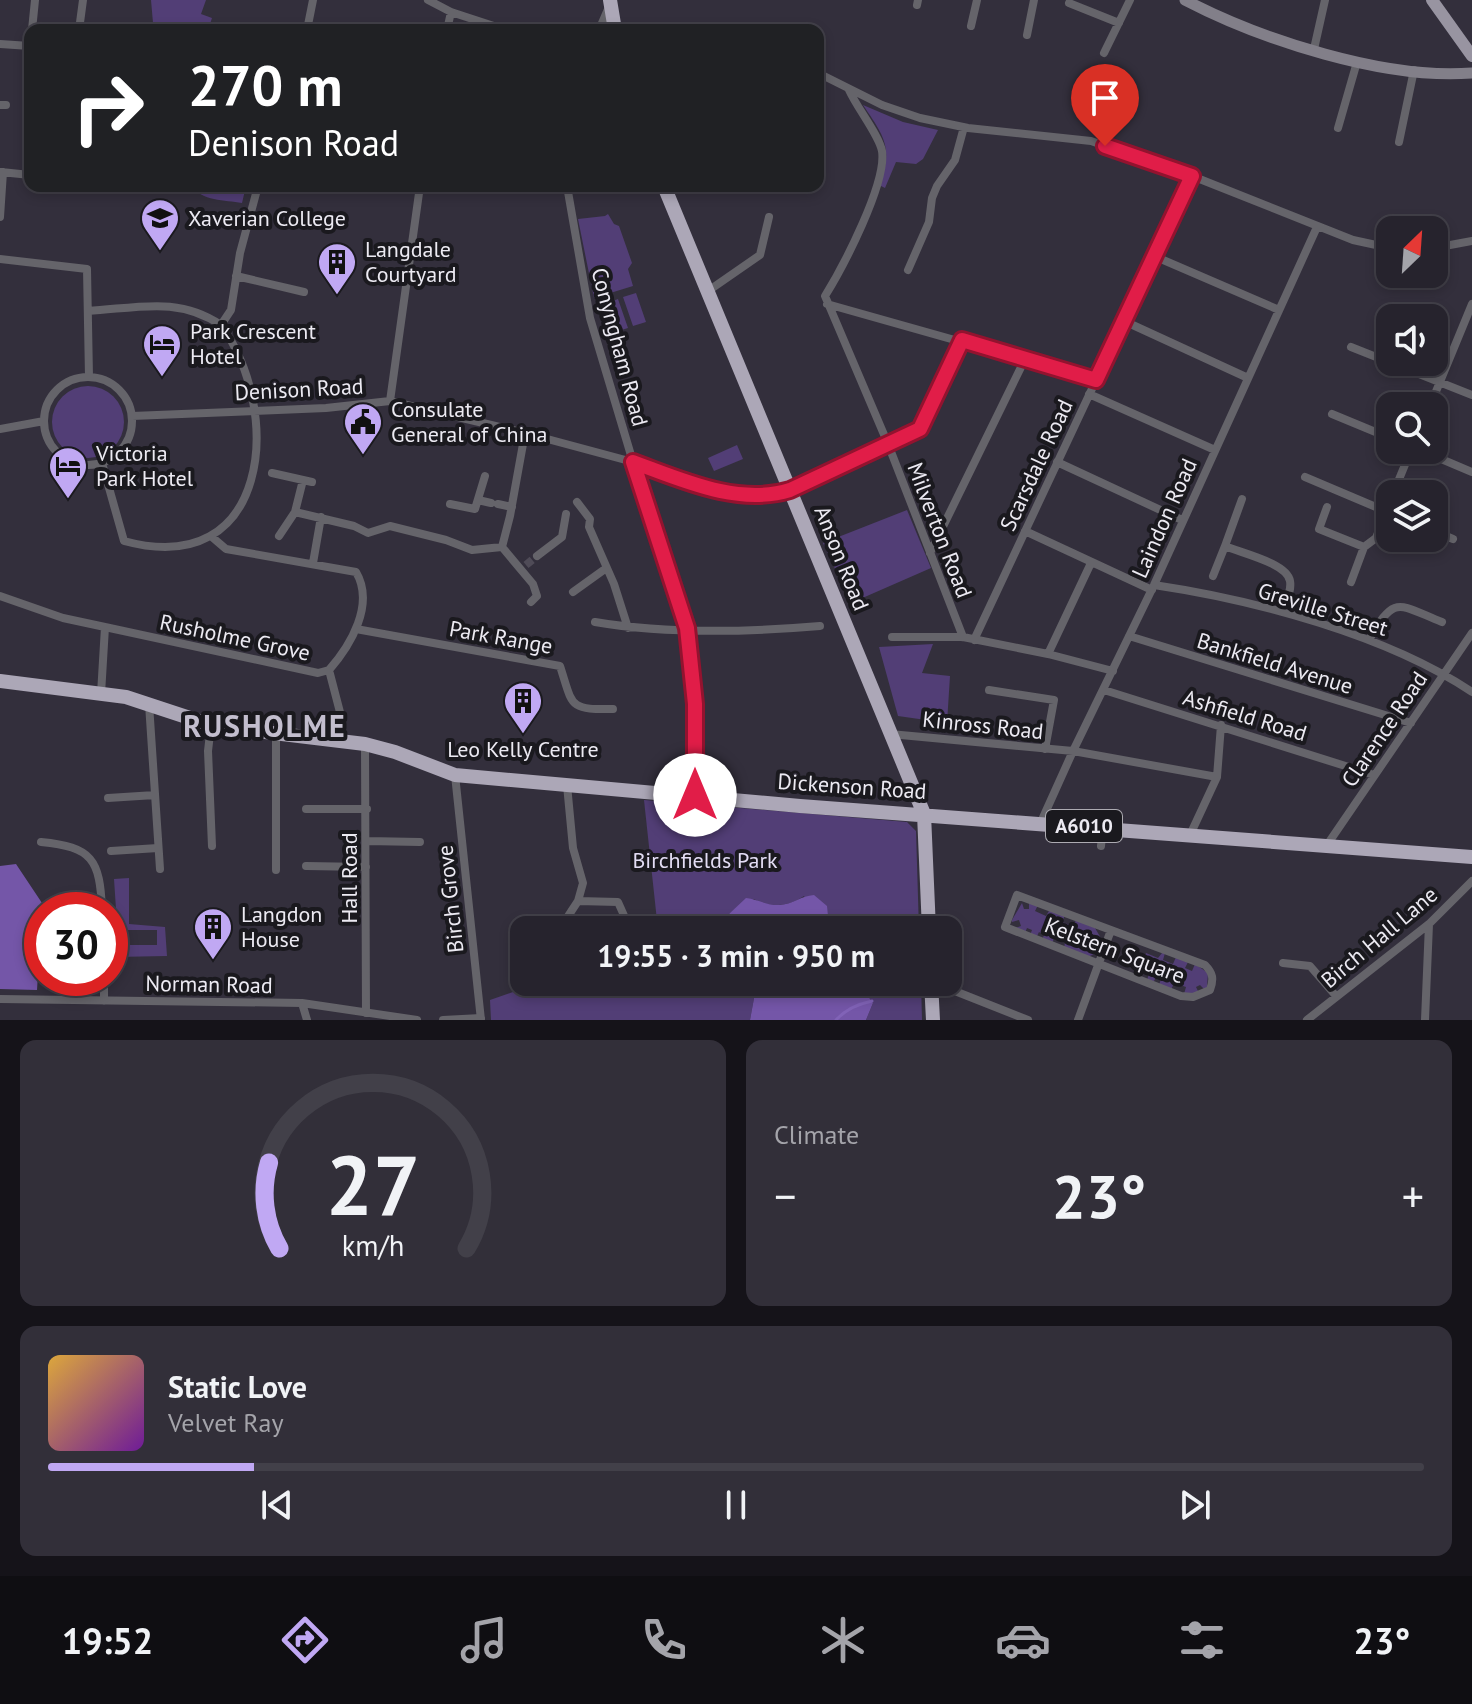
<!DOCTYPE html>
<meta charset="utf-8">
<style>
:root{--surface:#26232d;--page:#322f39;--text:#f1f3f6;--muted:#a4a4aa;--line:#424049;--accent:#c0a8f3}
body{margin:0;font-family:"PT Sans",sans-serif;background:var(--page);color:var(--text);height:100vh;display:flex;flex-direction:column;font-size:30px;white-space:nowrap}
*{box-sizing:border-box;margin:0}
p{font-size:26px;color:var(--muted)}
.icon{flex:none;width:44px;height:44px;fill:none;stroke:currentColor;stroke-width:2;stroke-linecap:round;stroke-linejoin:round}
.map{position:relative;height:1020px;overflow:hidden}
.details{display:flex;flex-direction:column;gap:20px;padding:20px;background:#151319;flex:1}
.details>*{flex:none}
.guide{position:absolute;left:24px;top:24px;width:800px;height:168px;border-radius:16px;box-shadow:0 4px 12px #0003,0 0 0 2px var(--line);background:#202124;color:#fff;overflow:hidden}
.needle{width:52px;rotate:25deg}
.tools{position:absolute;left:1376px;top:216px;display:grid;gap:16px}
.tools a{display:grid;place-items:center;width:72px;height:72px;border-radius:16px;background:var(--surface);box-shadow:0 4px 12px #0003,0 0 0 2px var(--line);font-size:40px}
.speed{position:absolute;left:24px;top:892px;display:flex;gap:16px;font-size:40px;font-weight:700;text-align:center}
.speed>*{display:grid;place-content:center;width:104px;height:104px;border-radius:50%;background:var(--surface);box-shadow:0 4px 12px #0003,0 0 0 2px var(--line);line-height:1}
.speed .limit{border:12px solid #d22;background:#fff;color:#111}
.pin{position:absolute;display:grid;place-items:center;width:68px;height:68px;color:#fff;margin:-82px -34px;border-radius:50% 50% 50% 0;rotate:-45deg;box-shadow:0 0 8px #0007}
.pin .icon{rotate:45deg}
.me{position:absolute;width:88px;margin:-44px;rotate:0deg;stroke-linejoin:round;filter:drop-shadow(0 0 6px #0008)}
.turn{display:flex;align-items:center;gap:28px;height:168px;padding:0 32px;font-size:36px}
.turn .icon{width:104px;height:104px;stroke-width:2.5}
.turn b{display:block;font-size:56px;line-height:68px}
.big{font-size:60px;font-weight:700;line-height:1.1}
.details .tile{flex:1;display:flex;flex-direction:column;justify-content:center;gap:12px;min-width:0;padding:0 28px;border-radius:16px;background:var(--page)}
.details .dial{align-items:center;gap:0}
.dial svg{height:208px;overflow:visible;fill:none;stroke:var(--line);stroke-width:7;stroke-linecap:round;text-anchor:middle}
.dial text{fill:var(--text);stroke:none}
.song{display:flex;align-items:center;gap:24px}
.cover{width:96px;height:96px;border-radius:12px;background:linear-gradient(135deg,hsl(40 70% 55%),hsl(280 70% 35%))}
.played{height:8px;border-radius:4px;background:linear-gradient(90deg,var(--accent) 15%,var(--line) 15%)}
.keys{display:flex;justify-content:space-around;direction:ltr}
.heat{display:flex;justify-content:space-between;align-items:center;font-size:44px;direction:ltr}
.details .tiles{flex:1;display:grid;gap:20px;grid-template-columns:1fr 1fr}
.tile:last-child{grid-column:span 2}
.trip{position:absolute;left:510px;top:916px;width:452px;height:80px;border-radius:16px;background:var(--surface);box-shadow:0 4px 12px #0003,0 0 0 2px var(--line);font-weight:700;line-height:80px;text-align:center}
.tab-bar{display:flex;height:128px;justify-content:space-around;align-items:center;background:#0f0e12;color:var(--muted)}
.tab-bar .icon{width:56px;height:56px}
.tab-bar .current{color:var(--accent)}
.tab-bar b{font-size:36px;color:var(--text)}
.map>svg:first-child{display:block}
.green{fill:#523e76;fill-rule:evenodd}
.forest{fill:#7456a8}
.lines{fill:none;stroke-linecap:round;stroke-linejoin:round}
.stream{stroke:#8163b7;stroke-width:3}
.street-tunnel{stroke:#4f4b57;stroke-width:8;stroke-dasharray:8 4;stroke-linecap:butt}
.street{stroke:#65646a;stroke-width:8}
.secondary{stroke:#827f89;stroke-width:11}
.primary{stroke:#9894a1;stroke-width:12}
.highway{stroke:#aca7b7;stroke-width:14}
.route-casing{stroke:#92132f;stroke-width:20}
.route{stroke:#e11d48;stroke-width:14}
.labels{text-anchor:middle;stroke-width:8;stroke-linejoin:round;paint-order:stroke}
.shield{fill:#1a191e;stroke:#adabb2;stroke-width:2}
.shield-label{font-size:20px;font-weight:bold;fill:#eceaf2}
.poi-label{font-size:22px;fill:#eceaf2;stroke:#1a191e;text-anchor:start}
.street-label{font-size:22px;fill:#eceaf2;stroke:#1a191e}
.park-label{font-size:22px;fill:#e3ddf4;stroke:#1a191e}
.district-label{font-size:30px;font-weight:bold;letter-spacing:2px;fill:#c3bece;stroke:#1a191e}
</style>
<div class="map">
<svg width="1472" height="1020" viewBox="0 0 1472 1020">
<rect width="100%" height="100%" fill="#332f3c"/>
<!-- green -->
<path class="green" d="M151,0h55l-5,14 11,4 -4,12h-36l-19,-7z
M863,105l40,17 35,8 -15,29 -7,5 -20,-2 -11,26 -6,-3c15,-37 5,-49 -16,-80z
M192,186h54l-4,17c-17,-3 -41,-2 -50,-17z
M608,214l6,10 5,2 13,37 -4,6 5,17 -39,12 -16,-79 27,-3z
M636,293l10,29 -13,4 -10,-29z
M618,299l10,29 -13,4 -10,-28z
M52 422a36 36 0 1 1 72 0a36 36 0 1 1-72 0Z
M737,445l6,14 -29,12 -6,-13z
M907,510l24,58 -80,35 -28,-60z
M933,644l-11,29 28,3 -3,47 -49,-7 -19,-69z
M644,800l263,22 9,9 3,99h-105l3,-4 -13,-30c-14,10 -35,13 -50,3l-25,15 10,16h-81z
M129,878v46l36,3 2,29 -52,1 2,-33 -3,-45zM124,930h33v15h-33z
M1029,902l9,3 -3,6 11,5 4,-7 15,6 -3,7 11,4 3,-6 19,8 7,12 -6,13 -8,4 -24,-8 1,-7 -11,-4 -2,6 -10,-4 2,-5 -5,-3 -3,6 -6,-3 2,-5 -5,-2 -2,5 -10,-5 6,-2 -2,-6 -7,2v-2l10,-17 2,6h5z
M1146,953l12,5 4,-5h3l-2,7 10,4 3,-7 12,5 -3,6 7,3 3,-7 13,9 -1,14 -2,3 -5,-5 -4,2 3,6 -15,1 2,-7 -12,-4 -3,7 -12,-5 2,-6 -5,-2 -3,6 -6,-3 2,-6 -6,-3 -3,6 -3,-1z
M557,982h200l-7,38h-259l-1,-20 46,-16 5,13z
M850,982h71l1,38h-56l7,-17 -8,-11z"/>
<!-- forest -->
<path class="forest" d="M16,864l28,42 -2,4 -5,80 -37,-1v-123z
M814,895l13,11 1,10 -14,14h-74l-11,-16 17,-16c12,1 20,8 34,7 13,-1 21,-9 34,-10z
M757,982h93l15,10 8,11 -7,17h-116z"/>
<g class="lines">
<!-- stream -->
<path class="stream" d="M836,1020c9,-10 22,-16 36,-19"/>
<!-- street-tunnel -->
<path class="street-tunnel" d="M526,565l11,-9"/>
<!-- street -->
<path class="street" d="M428,0l23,12 55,18
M1069,3l50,20
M917,5l1,-5
M971,26l6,-26
M32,30l3,-30
M79,30l4,-30
M307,30l6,-30
M447,30l4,-18
M599,30l9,-21
M654,30l36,-3 34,3
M1027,35l7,-35
M0,44l30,2
M1314,49l11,-49
M1104,53l26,-53
M818,73l64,32 38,13 48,10 123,13 101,35 161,64 37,8
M849,90c8,18 30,45 33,61 5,32 -39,116 -57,145l63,148 75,193
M0,105h6
M1338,128l19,-66
M1399,142l15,-72
M1,172l29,3
M567,186l23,132 43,144 54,166 8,76v91
M0,217l3,-45
M1434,248l38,-7
M1154,256l125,54
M0,259l87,10 2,108
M908,270l21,-48 3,-24 5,-12 18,-26 9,-33
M236,276l68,16
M708,291l52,-36 9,-38
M827,304l269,76
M88,311c50,-3 90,-15 133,14
M1124,321l124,57
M1351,347l121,48
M44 421a44 44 0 1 1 88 0a44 44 0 1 1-88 0Z
M1089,394l126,56
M390,401l30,-215
M1430,406l42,-102
M1332,414l58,24
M132,416l194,-8 64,-7 135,32 108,29 85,28 28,6 30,-2 14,-4 130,-61 42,-89
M0,429l44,-8
M1420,450l52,22
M1057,462l125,58
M102,463l22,78c146,40 160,-129 97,-216l10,-15 9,-57 18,-67
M272,473l40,9
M1305,477l85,36
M1393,494l18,-44
M1242,499l-17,47c16,7 62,17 65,35 2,11 -5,22 -8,31
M478,500l13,3
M577,502l13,17 -1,8 25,57 14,44
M450,504l25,5 10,-33
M498,504l14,3
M1327,507l-8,22 45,18
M295,512l59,14 14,7 22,-7 56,14 26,10 30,-3
M1025,531l127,59
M1434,531l19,8
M279,536l16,-24 8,-32
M212,537l14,12 130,23c19,32 -5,73 -27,98
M502,547l8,-31 15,-83
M502,547l31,37 4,12 -6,6
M930,553l95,-194
M537,556l25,-19 4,-23
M313,563l8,-46
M1213,576l12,-30
M1351,582l13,-35 12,-9 14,-36
M1154,585c101,15 233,50 318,107
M573,592l32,-23
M0,596l63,22 42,9 -4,67
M595,622c70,12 154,10 225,4
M105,627l213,46 11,-3
M356,629l204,37c13,40 8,44 53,43
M1129,636l282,87
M892,637h71l85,17 65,17
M974,640l218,-464
M1369,640c26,-46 28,-36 73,-18
M1048,654l43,-91
M329,670l12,46v23
M989,690l65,10 -9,49
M1104,690l270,85
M149,704l11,165
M211,725l-3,26 4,95
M276,734v136
M890,734l183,17 144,26
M365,744l1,269
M455,775l26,245
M108,798l47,-3
M306,809h61
M1041,822l32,-71 81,-166 163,-358
M1190,835l27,-58 4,-52
M367,841l53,1
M41,842c51,5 59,17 61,68
M1327,845l145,-212
M1101,846l2,-19
M111,851l47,-3
M306,866l60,1
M1017,895l188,70c8,8 9,14 5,25l-17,7 -12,-1 -176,-69z
M578,901l40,1 8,18 -8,4
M559,930l19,-29 5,-18 -10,-35 -6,-63
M1283,963l27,3 26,30
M104,978v23
M932,982l96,38
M0,999l302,4 115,17
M302,1003l5,17
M443,1020l38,-2
M1078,1020l33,-90
M1307,1020l122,-96 43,-43
M1425,1020l4,-96"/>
<!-- secondary -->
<path class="secondary" d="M1185,0c77,40 200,80 287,73"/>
<!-- primary -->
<path class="primary" d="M1432,0l40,56"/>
<!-- highway -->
<path class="highway" d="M610,0l5,30
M664,186l260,628 5,116
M0,681l126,16 88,29 151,18 30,8 60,23 345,31 672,51
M931,982l2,38"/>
</g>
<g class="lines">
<!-- route casing -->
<g class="route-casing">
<path id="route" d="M695,795v-91l-8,-76 -54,-166c49,18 105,44 157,28l130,-61 42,-89 134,40 96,-204 -87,-30"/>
</g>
<!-- route -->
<use href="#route" class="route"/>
</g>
<!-- icons -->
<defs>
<g id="university-pin" transform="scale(2)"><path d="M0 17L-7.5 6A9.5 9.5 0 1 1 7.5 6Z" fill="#c0a8f3" stroke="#1a191e"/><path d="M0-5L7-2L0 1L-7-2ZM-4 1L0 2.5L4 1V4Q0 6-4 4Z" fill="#111"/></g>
<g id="building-pin" transform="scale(2)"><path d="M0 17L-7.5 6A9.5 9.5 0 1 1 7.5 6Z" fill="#c0a8f3" stroke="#1a191e"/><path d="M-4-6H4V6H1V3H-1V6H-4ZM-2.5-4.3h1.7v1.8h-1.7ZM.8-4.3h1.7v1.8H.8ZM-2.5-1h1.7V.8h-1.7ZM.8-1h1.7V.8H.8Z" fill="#111"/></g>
<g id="hotel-pin" transform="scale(2)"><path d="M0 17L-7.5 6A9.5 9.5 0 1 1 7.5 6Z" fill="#c0a8f3" stroke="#1a191e"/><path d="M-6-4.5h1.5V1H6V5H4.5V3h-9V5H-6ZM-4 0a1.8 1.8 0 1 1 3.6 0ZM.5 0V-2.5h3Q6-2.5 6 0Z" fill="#111"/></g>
<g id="civic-pin" transform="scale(2)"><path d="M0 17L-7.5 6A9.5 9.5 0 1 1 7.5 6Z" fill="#c0a8f3" stroke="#1a191e"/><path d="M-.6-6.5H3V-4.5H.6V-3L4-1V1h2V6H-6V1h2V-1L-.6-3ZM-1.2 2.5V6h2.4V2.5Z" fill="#111"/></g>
</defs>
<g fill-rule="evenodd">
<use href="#university-pin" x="160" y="218"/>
<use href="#building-pin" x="337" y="262"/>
<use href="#hotel-pin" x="162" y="344"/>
<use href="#civic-pin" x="363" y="422"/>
<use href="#hotel-pin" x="68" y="466"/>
<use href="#building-pin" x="523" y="701"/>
<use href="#building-pin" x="213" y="927"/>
</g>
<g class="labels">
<!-- shield labels -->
<rect class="shield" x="1046" y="810" width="76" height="32" rx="6"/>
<g class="shield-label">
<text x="1084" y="833">A6010</text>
</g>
<!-- poi labels -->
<g class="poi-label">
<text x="188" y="226">Xaverian College</text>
<text x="365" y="257">Langdale<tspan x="365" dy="25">Courtyard</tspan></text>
<text x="190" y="339">Park Crescent<tspan x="190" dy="25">Hotel</tspan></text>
<text x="391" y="417">Consulate<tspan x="391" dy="25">General of China</tspan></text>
<text x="96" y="461">Victoria<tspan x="96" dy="25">Park Hotel</tspan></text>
<text x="523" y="757" text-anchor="middle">Leo Kelly Centre</text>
<text x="241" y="922">Langdon<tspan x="241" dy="25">House</tspan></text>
</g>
<!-- street labels -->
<g class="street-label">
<text transform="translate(620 347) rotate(75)" y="8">Conyngham Road</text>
<text transform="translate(299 389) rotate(-3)" y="8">Denison Road</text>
<text transform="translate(1036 465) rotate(-65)" y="8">Scarsdale Road</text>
<text transform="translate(1164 518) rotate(-66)" y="8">Laindon Road</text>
<text transform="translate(940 530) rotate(69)" y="8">Milverton Road</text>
<text transform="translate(842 558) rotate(68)" y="8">Anson Road</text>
<text transform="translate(1323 609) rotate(17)" y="8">Greville Street</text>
<text transform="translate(235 637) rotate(12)" y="8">Rusholme Grove</text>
<text transform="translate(501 637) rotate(10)" y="8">Park Range</text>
<text transform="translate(1275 663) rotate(17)" y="8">Bankfield Avenue</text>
<text transform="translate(1245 715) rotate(17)" y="8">Ashfield Road</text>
<text transform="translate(983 725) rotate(6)" y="8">Kinross Road</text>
<text transform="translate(1384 729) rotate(-56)" y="8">Clarence Road</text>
<text transform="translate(852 786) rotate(4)" y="8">Dickenson Road</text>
<text transform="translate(349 878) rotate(-90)" y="8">Hall Road</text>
<text transform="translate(450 899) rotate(-96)" y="8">Birch Grove</text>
<text transform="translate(1379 937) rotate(-40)" y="8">Birch Hall Lane</text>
<text transform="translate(1115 950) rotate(21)" y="8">Kelstern Square</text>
<text transform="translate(209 984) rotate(1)" y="8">Norman Road</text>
</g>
<!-- park labels -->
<g class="park-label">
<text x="705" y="868">Birchfields Park</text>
</g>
<!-- district labels -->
<g class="district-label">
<text x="265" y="737">RUSHOLME</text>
</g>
</g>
</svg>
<div class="tools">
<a><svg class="needle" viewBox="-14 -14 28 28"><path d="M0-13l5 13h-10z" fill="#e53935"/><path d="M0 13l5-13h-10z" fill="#a4a4aa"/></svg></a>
<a><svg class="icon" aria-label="sound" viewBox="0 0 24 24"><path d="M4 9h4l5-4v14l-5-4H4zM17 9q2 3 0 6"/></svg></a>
<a><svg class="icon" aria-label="search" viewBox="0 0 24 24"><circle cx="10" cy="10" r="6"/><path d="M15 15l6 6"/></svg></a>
<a><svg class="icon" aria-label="layers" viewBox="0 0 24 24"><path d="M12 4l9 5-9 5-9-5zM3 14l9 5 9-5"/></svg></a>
</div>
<div class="speed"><div class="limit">30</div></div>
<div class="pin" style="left:1105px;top:146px;background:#d93025"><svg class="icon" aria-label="arrive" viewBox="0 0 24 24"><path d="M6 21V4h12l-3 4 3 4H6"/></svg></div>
<svg class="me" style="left:695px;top:795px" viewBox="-20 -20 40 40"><circle r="19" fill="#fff"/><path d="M0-13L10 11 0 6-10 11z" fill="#e11d48"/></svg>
<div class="trip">19:55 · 3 min · 950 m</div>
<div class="guide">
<div class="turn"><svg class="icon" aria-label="right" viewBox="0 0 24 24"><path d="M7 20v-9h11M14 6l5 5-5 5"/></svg><div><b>270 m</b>Denison Road</div></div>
</div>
</div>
<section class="details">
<div class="tiles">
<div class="tile dial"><svg viewBox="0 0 100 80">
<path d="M14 69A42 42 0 1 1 86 69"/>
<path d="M14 69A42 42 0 0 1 10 36" stroke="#c0a8f3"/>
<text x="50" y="56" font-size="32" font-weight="700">27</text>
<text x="50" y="72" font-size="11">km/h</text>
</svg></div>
<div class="tile"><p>Climate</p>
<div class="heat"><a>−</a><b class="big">23°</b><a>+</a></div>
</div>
<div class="tile">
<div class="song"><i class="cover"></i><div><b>Static Love</b><p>Velvet Ray</p></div></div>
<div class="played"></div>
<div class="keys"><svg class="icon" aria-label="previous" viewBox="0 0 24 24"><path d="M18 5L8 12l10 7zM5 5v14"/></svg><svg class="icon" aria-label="pause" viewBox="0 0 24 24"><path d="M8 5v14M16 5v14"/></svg><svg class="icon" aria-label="next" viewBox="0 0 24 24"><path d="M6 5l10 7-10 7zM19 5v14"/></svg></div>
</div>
</div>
</section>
<nav class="tab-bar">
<b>19:52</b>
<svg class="icon current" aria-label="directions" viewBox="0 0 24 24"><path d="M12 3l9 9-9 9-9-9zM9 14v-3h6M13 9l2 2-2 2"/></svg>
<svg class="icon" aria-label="music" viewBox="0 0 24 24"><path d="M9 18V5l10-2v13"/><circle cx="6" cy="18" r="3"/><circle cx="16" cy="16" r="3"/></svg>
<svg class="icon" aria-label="phone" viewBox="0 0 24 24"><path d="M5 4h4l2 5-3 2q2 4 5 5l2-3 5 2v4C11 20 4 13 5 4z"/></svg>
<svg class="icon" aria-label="climate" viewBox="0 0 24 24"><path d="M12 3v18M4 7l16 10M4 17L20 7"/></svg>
<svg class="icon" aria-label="car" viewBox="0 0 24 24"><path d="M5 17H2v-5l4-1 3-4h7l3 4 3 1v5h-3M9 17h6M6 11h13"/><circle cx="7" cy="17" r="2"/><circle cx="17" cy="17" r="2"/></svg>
<svg class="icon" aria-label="filters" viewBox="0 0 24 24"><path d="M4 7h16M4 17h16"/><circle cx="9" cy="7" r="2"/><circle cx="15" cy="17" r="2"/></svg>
<b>23°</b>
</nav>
